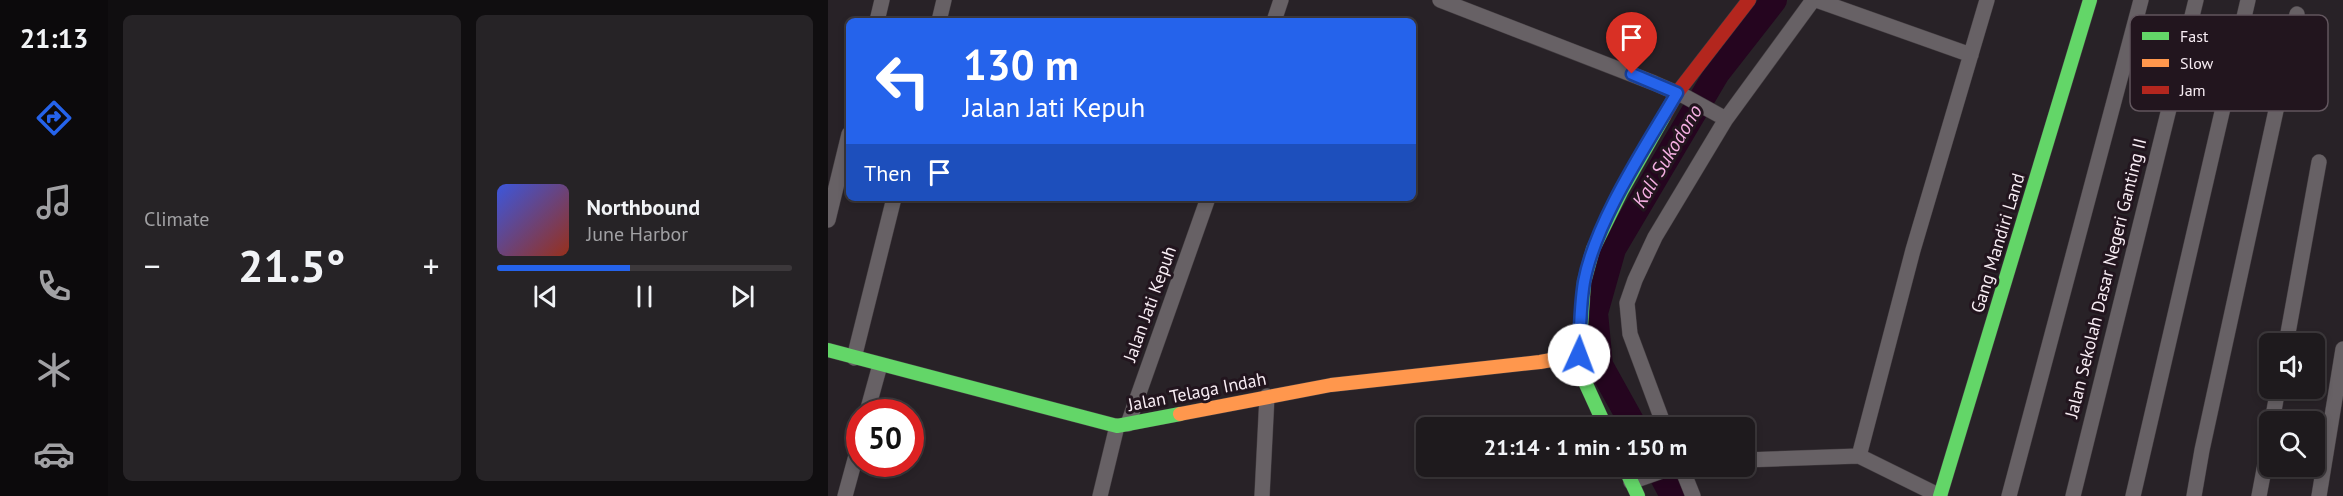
<!DOCTYPE html>
<meta charset="utf-8">
<style>
:root{--surface:#1e1a1d;--page:#262326;--text:#f1f3f6;--muted:#a1a1a4;--line:#3c383b;--accent:#2563eb}
body{margin:0;font-family:"PT Sans",sans-serif;background:var(--page);color:var(--text);height:100vh;display:flex;flex-direction:column;font-size:22px;white-space:nowrap}
*{box-sizing:border-box;margin:0}
p{font-size:20px;color:var(--muted)}
.icon{flex:none;width:33px;height:33px;fill:none;stroke:currentColor;stroke-width:2;stroke-linecap:round;stroke-linejoin:round}
.map{position:relative;flex:1;overflow:hidden}
.drawer{display:flex;flex-direction:column;gap:15px;padding:15px;background:#100e10;width:720px}
.drawer>*{flex:none}
.hud{position:absolute;left:18px;top:18px;width:570px;height:183px;border-radius:9px;box-shadow:0 3px 9px #0003,0 0 0 2px var(--line);background:#2563eb;color:#fff;overflow:hidden}
.controls{position:absolute;left:1431px;top:333px;display:grid;gap:12px}
.controls a{display:grid;place-items:center;width:66px;height:66px;border-radius:9px;background:var(--surface);box-shadow:0 3px 9px #0003,0 0 0 2px var(--line);font-size:30px}
.speed{position:absolute;left:18px;top:399px;display:flex;gap:12px;font-size:30px;font-weight:700;text-align:center}
.speed>*{display:grid;place-content:center;width:78px;height:78px;border-radius:50%;background:var(--surface);box-shadow:0 3px 9px #0003,0 0 0 2px var(--line);line-height:1}
.speed .limit{border:9px solid #d22;background:#fff;color:#111}
.pin{position:absolute;display:grid;place-items:center;width:51px;height:51px;color:#fff;margin:-62px -26px;border-radius:50% 50% 50% 0;rotate:-45deg;box-shadow:0 0 6px #0007}
.pin .icon{rotate:45deg}
.me{position:absolute;width:66px;margin:-33px;rotate:2deg;stroke-linejoin:round;filter:drop-shadow(0 0 4px #0008)}
.turn{display:flex;align-items:center;gap:21px;height:126px;padding:0 18px;font-size:27px}
.turn .icon{width:78px;height:78px;stroke-width:2.5}
.turn b{display:block;font-size:42px;line-height:51px}
.then{display:flex;align-items:center;height:57px;padding:0 18px;background:#0003;gap:12px;font-size:22px}
.big{font-size:45px;font-weight:700;line-height:1.1}
.drawer .widget{flex:1;display:flex;flex-direction:column;justify-content:center;gap:9px;min-width:0;padding:0 21px;border-radius:9px;background:var(--page)}
.song{display:flex;align-items:center;gap:18px}
.cover{width:72px;height:72px;border-radius:9px;background:linear-gradient(135deg,hsl(230 70% 55%),hsl(10 70% 35%))}
.played{height:6px;border-radius:3px;background:linear-gradient(90deg,var(--accent) 45%,var(--line) 45%)}
.keys{display:flex;justify-content:space-around;direction:ltr}
.heat{display:flex;justify-content:space-between;align-items:center;font-size:33px;direction:ltr}
.drawer .tiles{flex:1;display:grid;gap:15px;grid-template-columns:repeat(2,1fr)}
.trip{position:absolute;left:588px;top:417px;width:339px;height:60px;border-radius:9px;background:var(--surface);box-shadow:0 3px 9px #0003,0 0 0 2px var(--line);font-weight:700;line-height:60px;text-align:center}
main{display:flex;flex:1;min-height:0}
.tabs{display:flex;flex-direction:column;width:108px;justify-content:space-around;align-items:center;background:#0c0a0c;color:var(--muted)}
.tabs .icon{width:42px;height:42px}
.tabs .on{color:var(--accent)}
.tabs b{font-size:27px;color:var(--text)}
.map>svg:first-child{display:block}
.lines{fill:none;stroke-linecap:round;stroke-linejoin:round}
.river{stroke:#25051f;stroke-width:26}
.street-casing{stroke:#433d41;stroke-width:16}
.fast-casing{stroke:#433d41;stroke-width:15}
.slow-casing{stroke:#433d41;stroke-width:15}
.jam-casing{stroke:#433d41;stroke-width:15}
.street{stroke:#676165;stroke-width:15}
.fast{stroke:#63d668;stroke-width:14}
.slow{stroke:#ff974d;stroke-width:14}
.jam{stroke:#b3261e;stroke-width:14}
.route-casing{stroke:#184099;stroke-width:15}
.route{stroke:#2563eb;stroke-width:10}
.labels{text-anchor:middle;stroke-width:6;stroke-linejoin:round;paint-order:stroke}
.street-label{font-size:18px;fill:#f8edf4;stroke:#22151e}
.water-label{font-size:20px;font-style:italic;fill:#f5afe2;stroke:#22151e}
.key{fill:#22151e;stroke:#62565e;stroke-width:1.5}
.key-label{font-size:16px;fill:#f8edf4}
</style>
<main>
<nav class="tabs">
<b>21:13</b>
<svg class="icon on" aria-label="directions" viewBox="0 0 24 24"><path d="M12 3l9 9-9 9-9-9zM9 14v-3h6M13 9l2 2-2 2"/></svg>
<svg class="icon" aria-label="music" viewBox="0 0 24 24"><path d="M9 18V5l10-2v13"/><circle cx="6" cy="18" r="3"/><circle cx="16" cy="16" r="3"/></svg>
<svg class="icon" aria-label="phone" viewBox="0 0 24 24"><path d="M5 4h4l2 5-3 2q2 4 5 5l2-3 5 2v4C11 20 4 13 5 4z"/></svg>
<svg class="icon" aria-label="climate" viewBox="0 0 24 24"><path d="M12 3v18M4 7l16 10M4 17L20 7"/></svg>
<svg class="icon" aria-label="car" viewBox="0 0 24 24"><path d="M5 17H2v-5l4-1 3-4h7l3 4 3 1v5h-3M9 17h6M6 11h13"/><circle cx="7" cy="17" r="2"/><circle cx="17" cy="17" r="2"/></svg>
</nav>
<section class="drawer">
<div class="tiles">
<div class="widget"><p>Climate</p>
<div class="heat"><a>−</a><b class="big">21.5°</b><a>+</a></div>
</div>
<div class="widget">
<div class="song"><i class="cover"></i><div><b>Northbound</b><p>June Harbor</p></div></div>
<div class="played"></div>
<div class="keys"><svg class="icon" aria-label="previous" viewBox="0 0 24 24"><path d="M18 5L8 12l10 7zM5 5v14"/></svg><svg class="icon" aria-label="pause" viewBox="0 0 24 24"><path d="M8 5v14M16 5v14"/></svg><svg class="icon" aria-label="next" viewBox="0 0 24 24"><path d="M6 5l10 7-10 7zM19 5v14"/></svg></div>
</div>
</div>
</section>
<div class="map">
<svg width="1515" height="496" viewBox="0 0 1515 496">
<rect width="100%" height="100%" fill="#282227"/>
<g class="lines">
<!-- river -->
<path class="river" d="M807,428l-35,-63 -5,-52 18,-64 104,-176 57,-73
M829,466l16,30"/>
<!-- street casing -->
<g class="street-casing">
<path id="street" d="M612,0l214,83 32,14 40,22
M988,0l155,55
M49,21l5,-21
M111,21l5,-21
M446,21l7,-21
M0,220l21,-86
M1458,344l33,-182
M26,358l40,-160
M39,412l13,-47
M1444,422l6,-34
M300,424l80,-226
M837,428l-35,-94 -3,-31 8,-23 20,-43 71,-118 87,-119
M1031,456l54,-206 74,-250
M916,460l115,-4 81,40
M853,466l12,30
M803,482l45,-16
M17,496l15,-55
M272,496l17,-70
M434,496l5,-100
M1181,496l132,-496
M1245,496l123,-496
M1305,496l115,-496
M1366,496l8,-46 95,-436
M1431,496l11,-58
M1491,496l24,-147"/>
</g>
<!-- fast casing -->
<g class="fast-casing">
<path id="fast" d="M0,350l289,76 63,-12
M778,428l-21,-46 -6,-27 5,-73 9,-33 29,-59 42,-74
M796,466l14,30
M1112,496l150,-496"/>
</g>
<!-- slow casing -->
<g class="slow-casing">
<path id="slow" d="M352,414l151,-29 209,-23 39,-7"/>
</g>
<!-- jam casing -->
<g class="jam-casing">
<path id="jam" d="M836,116l13,-23 72,-93"/>
</g>
<!-- street -->
<use href="#street" class="street"/>
<!-- fast -->
<use href="#fast" class="fast"/>
<!-- slow -->
<use href="#slow" class="slow"/>
<!-- jam -->
<use href="#jam" class="jam"/>
</g>
<g class="lines">
<!-- route casing -->
<g class="route-casing">
<path id="route" d="M751,355c1,-24 1,-49 5,-73 11,-60 62,-136 93,-189l-45,-19"/>
</g>
<!-- route -->
<use href="#route" class="route"/>
</g>
<g class="labels">
<!-- street labels -->
<g class="street-label">
<text transform="translate(1170 243) rotate(-73)" y="6">Gang Mandiri Land</text>
<text transform="translate(1278 278) rotate(-76)" y="6">Jalan Sekolah Dasar Negeri Ganting II</text>
<text transform="translate(322 304) rotate(-70)" y="6">Jalan Jati Kepuh</text>
<text transform="translate(369 392) rotate(-11)" y="6">Jalan Telaga Indah</text>
</g>
<!-- water labels -->
<g class="water-label">
<text transform="translate(839 156) rotate(-59)" y="7">Kali Sukodono</text>
</g>
</g>
<!-- legend -->
<rect x="1302" y="15" width="198" height="96" rx="9" class="key"/>
<rect x="1314" y="32" width="27" height="8" fill="#63d668"/>
<rect x="1314" y="59" width="27" height="8" fill="#ff974d"/>
<rect x="1314" y="86" width="27" height="8" fill="#b3261e"/>
<g class="key-label">
<text x="1352" y="42">Fast</text>
<text x="1352" y="69">Slow</text>
<text x="1352" y="96">Jam</text>
</g>
</svg>
<div class="controls">
<a><svg class="icon" aria-label="sound" viewBox="0 0 24 24"><path d="M4 9h4l5-4v14l-5-4H4zM17 9q2 3 0 6"/></svg></a>
<a><svg class="icon" aria-label="search" viewBox="0 0 24 24"><circle cx="10" cy="10" r="6"/><path d="M15 15l6 6"/></svg></a>
</div>
<div class="speed"><div class="limit">50</div></div>
<div class="pin" style="left:804px;top:74px;background:#d93025"><svg class="icon" aria-label="arrive" viewBox="0 0 24 24"><path d="M6 21V4h12l-3 4 3 4H6"/></svg></div>
<svg class="me" style="left:751px;top:355px" viewBox="-20 -20 40 40"><circle r="19" fill="#fff"/><path d="M0-13L10 11 0 6-10 11z" fill="#2563eb"/></svg>
<div class="trip">21:14 · 1 min · 150 m</div>
<div class="hud">
<div class="turn"><svg class="icon" aria-label="left" viewBox="0 0 24 24"><path d="M17 20v-9H6M10 6l-5 5 5 5"/></svg><div><b>130 m</b>Jalan Jati Kepuh</div></div>
<div class="then">Then<svg class="icon" aria-label="arrive" viewBox="0 0 24 24"><path d="M6 21V4h12l-3 4 3 4H6"/></svg></div>
</div>
</div>
</main>
